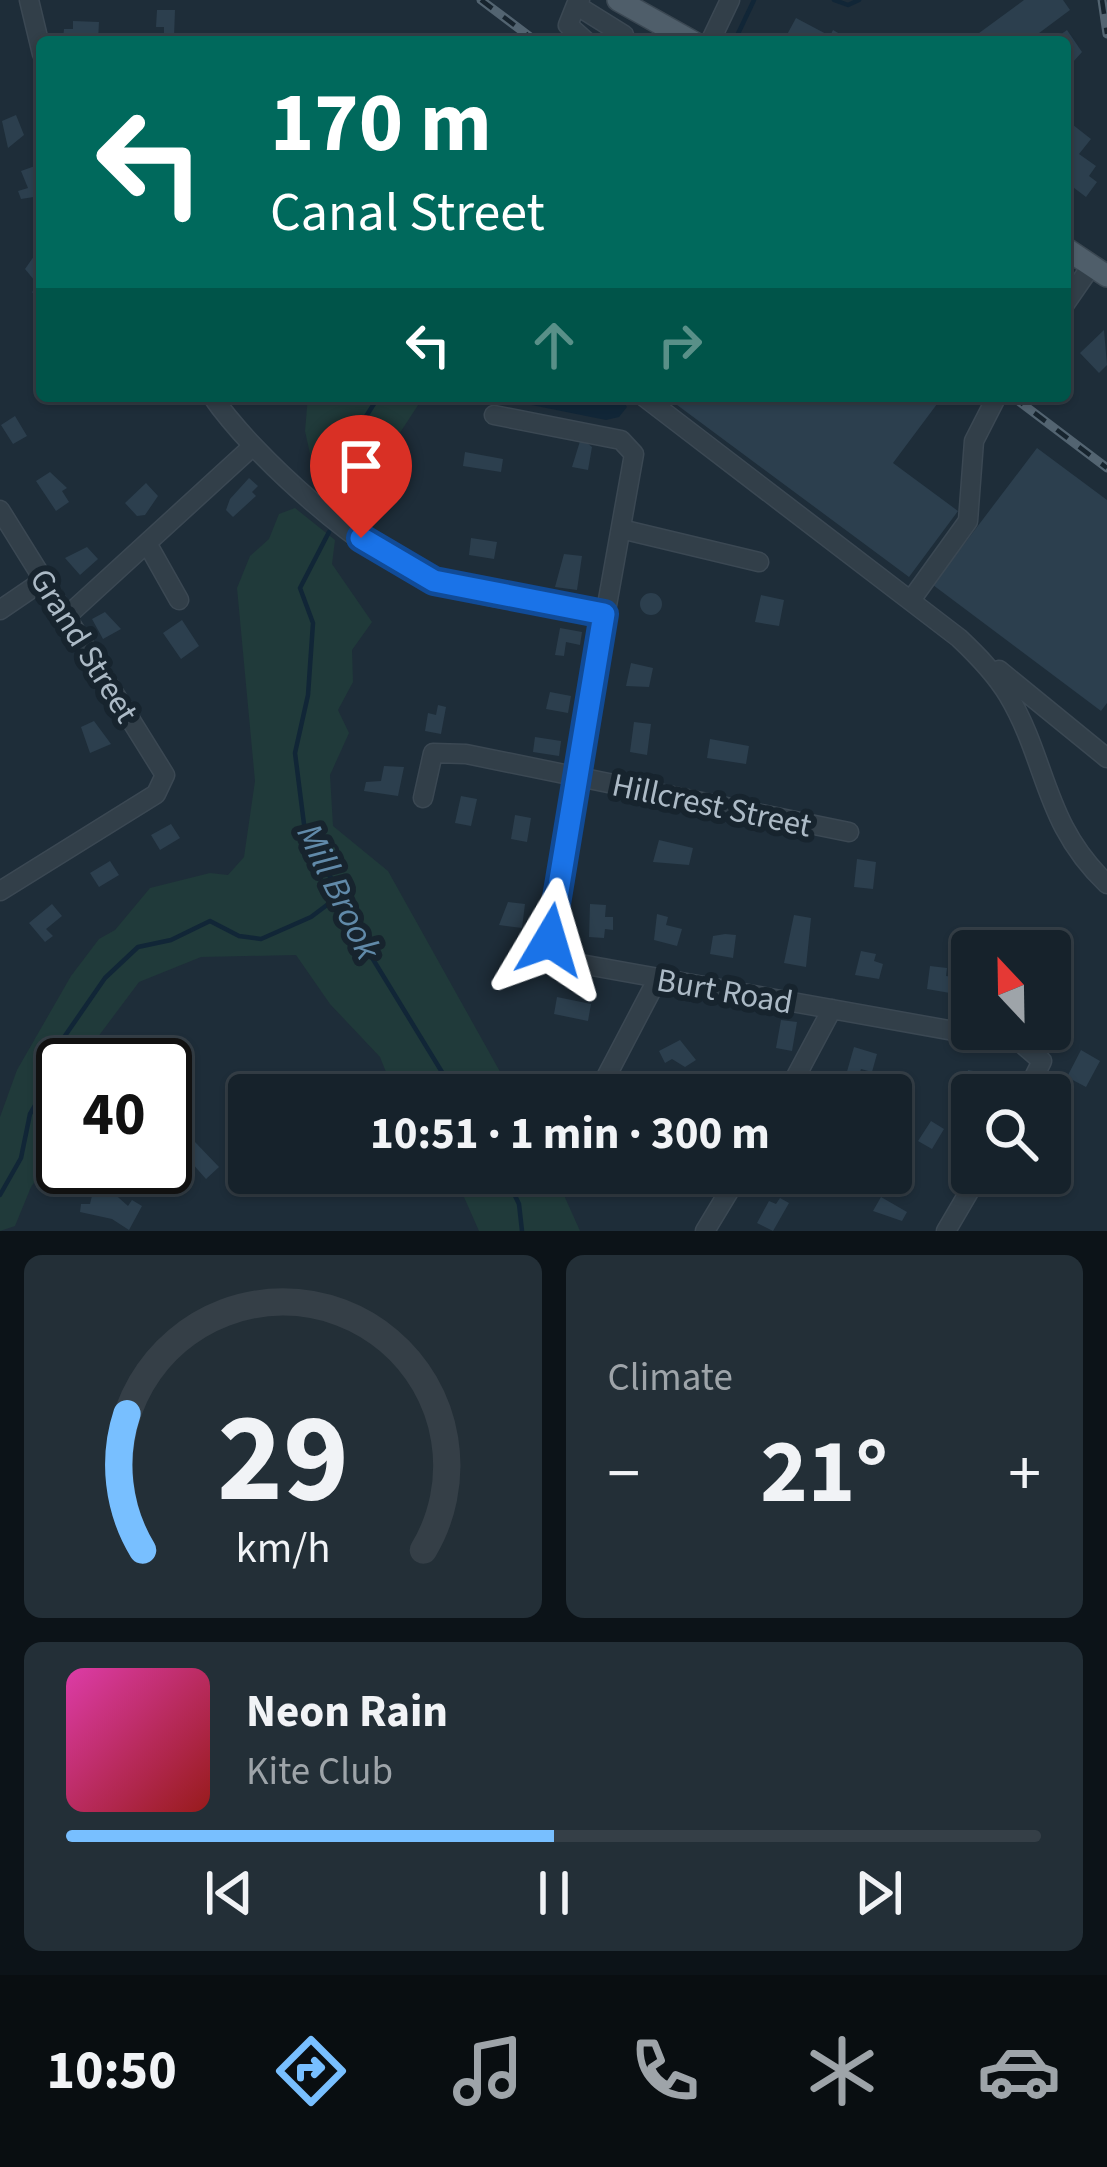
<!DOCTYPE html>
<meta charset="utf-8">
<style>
:root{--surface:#16222b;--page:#232f37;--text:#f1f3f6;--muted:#9ea4a9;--line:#353f47;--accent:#78bfff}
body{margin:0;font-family:"Source Sans 3",sans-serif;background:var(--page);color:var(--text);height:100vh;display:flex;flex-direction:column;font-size:45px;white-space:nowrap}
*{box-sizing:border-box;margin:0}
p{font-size:39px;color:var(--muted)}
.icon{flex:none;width:66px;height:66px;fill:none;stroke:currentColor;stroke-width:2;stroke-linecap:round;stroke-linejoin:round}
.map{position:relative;height:1231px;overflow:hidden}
.panel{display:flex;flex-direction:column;gap:24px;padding:24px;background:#0c1318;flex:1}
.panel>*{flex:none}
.top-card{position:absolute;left:36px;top:36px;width:1035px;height:366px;border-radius:12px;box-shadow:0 3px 9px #0004,0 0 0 3px var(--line);background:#00695c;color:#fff;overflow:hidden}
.needle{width:78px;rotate:338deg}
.controls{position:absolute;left:951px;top:930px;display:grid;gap:24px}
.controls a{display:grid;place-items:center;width:120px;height:120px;border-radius:12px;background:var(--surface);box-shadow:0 3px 9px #0004,0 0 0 3px var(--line);font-size:60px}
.speed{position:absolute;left:36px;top:1038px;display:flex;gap:24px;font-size:60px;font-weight:700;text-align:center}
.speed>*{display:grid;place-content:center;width:156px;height:156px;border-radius:50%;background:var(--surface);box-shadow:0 3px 9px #0004,0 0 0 3px var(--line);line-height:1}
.speed .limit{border:6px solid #111;border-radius:18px;background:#fff;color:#111}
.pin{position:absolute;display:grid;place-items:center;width:102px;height:102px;color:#fff;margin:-123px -51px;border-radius:50% 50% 50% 0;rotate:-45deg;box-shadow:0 0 12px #0007}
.pin .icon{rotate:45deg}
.me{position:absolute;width:132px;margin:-66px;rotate:7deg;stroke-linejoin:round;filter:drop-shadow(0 0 9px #0008)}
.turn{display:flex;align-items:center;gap:42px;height:252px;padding:0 36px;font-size:54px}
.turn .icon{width:156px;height:156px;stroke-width:2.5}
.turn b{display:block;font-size:84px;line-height:102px}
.lanes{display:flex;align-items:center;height:114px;padding:0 36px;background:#0003;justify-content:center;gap:60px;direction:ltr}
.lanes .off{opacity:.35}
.big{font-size:90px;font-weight:700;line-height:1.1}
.panel .card{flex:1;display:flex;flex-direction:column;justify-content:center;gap:18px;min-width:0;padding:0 42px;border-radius:18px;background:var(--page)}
.panel .dial{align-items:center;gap:0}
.dial svg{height:312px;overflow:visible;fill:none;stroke:var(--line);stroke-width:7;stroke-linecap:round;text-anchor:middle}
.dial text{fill:var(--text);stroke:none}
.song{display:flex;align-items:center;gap:36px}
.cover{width:144px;height:144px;border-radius:18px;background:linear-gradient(135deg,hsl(320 70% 55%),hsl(0 70% 35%))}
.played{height:12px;border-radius:6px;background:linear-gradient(90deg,var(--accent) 50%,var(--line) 50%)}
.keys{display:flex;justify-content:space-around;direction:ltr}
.heat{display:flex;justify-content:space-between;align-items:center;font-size:66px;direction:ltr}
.panel .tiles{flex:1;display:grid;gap:24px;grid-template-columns:1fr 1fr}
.card:last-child{grid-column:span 2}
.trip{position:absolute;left:228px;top:1074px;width:684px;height:120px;border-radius:12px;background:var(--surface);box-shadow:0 3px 9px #0004,0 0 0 3px var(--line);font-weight:700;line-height:120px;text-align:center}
.dock{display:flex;height:192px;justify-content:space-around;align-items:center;background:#090e11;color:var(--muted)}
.dock .icon{width:84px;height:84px}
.dock .on{color:var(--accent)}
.dock b{font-size:54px;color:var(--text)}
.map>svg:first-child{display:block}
.green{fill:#203a3a}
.water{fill:#112637}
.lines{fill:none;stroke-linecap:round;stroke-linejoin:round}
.stream{stroke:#112637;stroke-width:4.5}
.building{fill:#2c3f4e}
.minor-casing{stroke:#3b4853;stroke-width:21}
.major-casing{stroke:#3b4853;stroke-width:24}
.minor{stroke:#323f49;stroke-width:18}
.major{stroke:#4f5e6a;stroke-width:21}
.rail-casing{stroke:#536471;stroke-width:9}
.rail{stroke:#17242e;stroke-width:4.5;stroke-dasharray:14;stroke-linecap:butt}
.route-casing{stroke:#114b97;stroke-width:30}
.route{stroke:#1a73e8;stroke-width:21}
.labels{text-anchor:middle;stroke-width:12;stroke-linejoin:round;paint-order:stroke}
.street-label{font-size:33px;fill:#acbac6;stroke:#17242e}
.water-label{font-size:36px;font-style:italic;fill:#618aa9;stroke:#17242e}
</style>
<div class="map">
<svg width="1107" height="1231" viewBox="0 0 1107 1231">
<rect width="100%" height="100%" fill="#1e2d39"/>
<!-- green -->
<path class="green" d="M308,396h116l-32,49 -14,59h-23l-41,-32 -9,-41z
M295,508l40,32 -3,24 40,58 -20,28 1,32 -15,28 11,23 -19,42 3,51 55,45 125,224h-118l-15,-38 -50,-53 -34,-49 -95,2 -62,25 -62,83h-14l-7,86 -25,36 -16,39 -15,5v-114l17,-47 54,-94 28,-37 16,-9 35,-42 60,-15 18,2 16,-18 11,-76 -18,-193 13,-32 19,-17 10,-25z
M446,1173h108l26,58h-101l-19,-43z"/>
<!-- water -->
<path class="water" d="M487,396h133l7,11 -8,10 -13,3z"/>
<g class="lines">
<!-- stream -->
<path class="stream" d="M834,0l14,5 11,-5
M735,40l19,-40
M345,496l16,-42 -5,-22 23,-36
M329,532l-29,56 13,35 -5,72 -13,58 10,79 12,28 26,33 17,45 96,157
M504,1173l15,31 3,27
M0,1195l21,-37 9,-44 20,-34 1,-24 54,-78 33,-31 33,-7 39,-19 29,15 22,3 50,-22 32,-24"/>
</g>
<!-- building -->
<path class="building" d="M1024,0h39l7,10 -43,32h-48l-4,-6z
M157,10h18l-1,27h-10v-10h-8z
M796,18l34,18 3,-6 12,7 -3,5h-59z
M73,21l26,1 -1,19 -35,-2 1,-10h9z
M1067,30l15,22 -17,19v-29h-15z
M16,115l8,20 -16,13 -6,-27z
M1068,121l23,18 -12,15 17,12 -7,10 8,6 -11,15 -21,-16z
M35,166l5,30 -19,3 -3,-8 10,-3 -7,-17z
M39,249l3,4v52l-10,-13 7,-6 -14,-17z
M1104,330l3,35 -8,8 -19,-20z
M665,396h278l-50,67 65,48 -49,66z
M15,416l12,20 -14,8 -12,-19z
M581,438l11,9 -4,23 -16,-3z
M1037,448l70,52v203l-6,8 -168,-126z
M465,452l38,7 -2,13 -38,-6z
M50,472l17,16 -5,3 7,11 -13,9 -20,-30z
M249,478l9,8 -6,6 4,4 -23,21 -7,-7 4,-11z
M146,483l12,13 -13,19 -8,1 -12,-13z
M471,538l26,4 -3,17 -25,-4z
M87,547l11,12 -18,16 -15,-17z
M564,554l18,2 -5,34 -22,-3z
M640 604a11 11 0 1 1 22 0a11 11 0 1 1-22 0Z
M761,595l23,5 -5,26 -24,-4z
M105,612l16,17 -18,10 -11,-20z
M182,620l17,26 -18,13 -18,-26z
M560,628l22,4 -2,13 -14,-3 -2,14 -9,-1z
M631,663l22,5 -4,19 -23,-1z
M550,692l21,4 -3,17 -22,-4z
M438,705l8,2 -5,27 -16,-3 3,-18 8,2z
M94,721l17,23 -21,9 -9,-26z
M634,722l17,2 -4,31 -17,-3z
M535,737l26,4 -2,15 -26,-4z
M710,739l39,7 -3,18 -39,-6z
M384,766l20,1 -6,29 -34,-5 2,-9 15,-1z
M461,796l16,3 -6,27 -16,-3z
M515,815l16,3 -4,24 -16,-3z
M171,824l9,14 -20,12 -9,-15z
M659,840l34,8 -4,17 -36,-3z
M857,859l19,3 -3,27 -19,-2z
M110,861l9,14 -20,12 -9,-14z
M508,902l17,2 -3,24 -23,-3z
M52,904l10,12 -16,13 7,7 -8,6 -16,-19z
M590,904l16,1 -1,12h8v13l-8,-1 -1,9 -15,-1z
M657,914l11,3 -2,8 16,4 -5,17 -23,-6z
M794,915l17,3 -5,49 -22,-4z
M725,934l11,1 -3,23 -23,-4 3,-18z
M861,951l15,3 -2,7 9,3 -4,15 -24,-4z
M930,966l17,2 -1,8 7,1 -3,16 -23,-4z
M557,997l34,7 -3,17 -34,-7z
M781,1020l16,2 -5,29 -16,-3z
M680,1040l16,20 -11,7 -13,-8 -7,4 -6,-12z
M854,1047l23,7 -5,18 -11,-3 -3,9 -12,-3z
M1081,1050l19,11 -14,26 -19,-10z
M968,1070l26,5 -3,18 -26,-4z
M931,1121l13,8 -12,20 -14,-8z
M195,1142l24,25 -13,12 -23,-26z
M896,1166l13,8 -6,11 7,4 -4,7 -19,-13z
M1044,1173l23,11 -7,12 -10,-6 -4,7 -9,-5z
M101,1182l27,24 4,-6 10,6 -13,24 -17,-11 -32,-7 1,-8h9l5,-21z
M881,1197l26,15 -5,9 -29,-10z
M780,1198l9,5 -16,28 -16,-8 12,-22 7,3z"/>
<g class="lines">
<!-- minor casing -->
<g class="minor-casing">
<path id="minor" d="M29,0l13,54
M580,0l-4,5 48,30
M576,5l-8,20 19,17
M710,42l20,-42
M1065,304l27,-39
M212,396c40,59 152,160 219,184 54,20 116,24 173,35
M643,396l316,242c18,17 36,35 49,57 40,67 35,128 99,189
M494,415l127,25 13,14 -82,459 3,38 20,12 446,80 21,18 -17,34
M0,510l165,265 -9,19 -156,97
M621,529l138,33
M148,545l31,55
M911,600l57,-79 6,-80 23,-45
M0,610l44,-30
M67,616l186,-170
M999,670l108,88
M423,798l10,-45 33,1 383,78
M604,1081l54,-103
M786,1095l46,-86
M705,1231l35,-58
M946,1231l34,-58"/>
</g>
<!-- major casing -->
<g class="major-casing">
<path id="major" d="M618,0l75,42
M1065,248l42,28"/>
</g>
<!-- minor -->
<use href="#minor" class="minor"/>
<!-- major -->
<use href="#major" class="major"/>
<!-- rail casing -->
<g class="rail-casing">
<path id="rail" d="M481,0l56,42
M1102,0l5,34
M1012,396l95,72"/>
</g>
<!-- rail -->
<use href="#rail" class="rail"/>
</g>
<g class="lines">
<!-- route casing -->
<g class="route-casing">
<path id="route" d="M361,538l73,43 170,33 -54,326"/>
</g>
<!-- route -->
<use href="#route" class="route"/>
</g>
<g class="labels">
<!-- street labels -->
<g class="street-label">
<text transform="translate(85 645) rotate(58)" y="12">Grand Street</text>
<text transform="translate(712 804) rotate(12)" y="12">Hillcrest Street</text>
<text transform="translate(725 990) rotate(10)" y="12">Burt Road</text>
</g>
<!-- water labels -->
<g class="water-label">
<text transform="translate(340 891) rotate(64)" y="13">Mill Brook</text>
</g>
</g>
</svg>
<div class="controls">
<a><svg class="needle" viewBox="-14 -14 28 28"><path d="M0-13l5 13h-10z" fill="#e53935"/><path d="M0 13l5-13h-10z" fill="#9ea4a9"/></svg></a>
<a><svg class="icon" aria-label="search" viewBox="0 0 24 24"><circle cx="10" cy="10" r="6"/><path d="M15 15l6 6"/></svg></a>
</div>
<div class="speed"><div class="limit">40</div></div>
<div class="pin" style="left:361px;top:538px;background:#d93025"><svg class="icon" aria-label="arrive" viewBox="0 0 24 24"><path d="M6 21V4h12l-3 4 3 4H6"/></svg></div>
<svg class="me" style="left:550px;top:940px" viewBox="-20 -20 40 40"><path d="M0-17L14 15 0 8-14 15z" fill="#1a73e8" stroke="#fff" stroke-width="4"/></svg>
<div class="trip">10:51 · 1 min · 300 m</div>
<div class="top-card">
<div class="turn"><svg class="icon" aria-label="left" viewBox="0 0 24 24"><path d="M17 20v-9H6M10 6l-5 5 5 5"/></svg><div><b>170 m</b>Canal Street</div></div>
<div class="lanes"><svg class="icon" aria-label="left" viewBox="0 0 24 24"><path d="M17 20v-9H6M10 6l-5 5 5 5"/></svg><svg class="icon off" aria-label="ahead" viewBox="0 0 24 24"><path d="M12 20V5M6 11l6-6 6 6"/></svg><svg class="icon off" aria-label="right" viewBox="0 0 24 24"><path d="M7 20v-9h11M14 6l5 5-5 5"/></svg></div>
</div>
</div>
<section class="panel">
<div class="tiles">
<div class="card dial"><svg viewBox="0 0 100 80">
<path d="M14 69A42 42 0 1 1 86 69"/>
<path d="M14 69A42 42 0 0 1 10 34" stroke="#78bfff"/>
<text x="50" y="56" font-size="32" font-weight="700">29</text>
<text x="50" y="72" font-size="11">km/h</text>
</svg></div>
<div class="card"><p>Climate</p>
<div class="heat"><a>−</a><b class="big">21°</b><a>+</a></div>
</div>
<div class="card">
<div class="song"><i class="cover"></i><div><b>Neon Rain</b><p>Kite Club</p></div></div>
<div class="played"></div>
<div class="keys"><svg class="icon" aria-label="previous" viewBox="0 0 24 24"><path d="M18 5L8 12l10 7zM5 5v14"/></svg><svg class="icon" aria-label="pause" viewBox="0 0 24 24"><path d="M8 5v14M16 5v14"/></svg><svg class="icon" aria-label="next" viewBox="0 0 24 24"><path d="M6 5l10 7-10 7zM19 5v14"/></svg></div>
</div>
</div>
</section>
<nav class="dock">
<b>10:50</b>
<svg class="icon on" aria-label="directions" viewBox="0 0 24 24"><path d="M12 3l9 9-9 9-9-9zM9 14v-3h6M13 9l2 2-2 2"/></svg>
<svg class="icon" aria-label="music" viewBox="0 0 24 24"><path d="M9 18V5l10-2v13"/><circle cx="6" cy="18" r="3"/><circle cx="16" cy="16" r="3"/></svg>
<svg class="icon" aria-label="phone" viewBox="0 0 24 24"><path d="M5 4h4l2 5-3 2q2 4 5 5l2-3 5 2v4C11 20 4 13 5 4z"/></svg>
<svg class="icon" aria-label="climate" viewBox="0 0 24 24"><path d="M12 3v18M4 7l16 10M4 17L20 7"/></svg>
<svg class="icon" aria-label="car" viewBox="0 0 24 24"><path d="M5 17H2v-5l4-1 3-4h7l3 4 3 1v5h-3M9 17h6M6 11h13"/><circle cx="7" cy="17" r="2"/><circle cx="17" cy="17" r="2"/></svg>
</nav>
